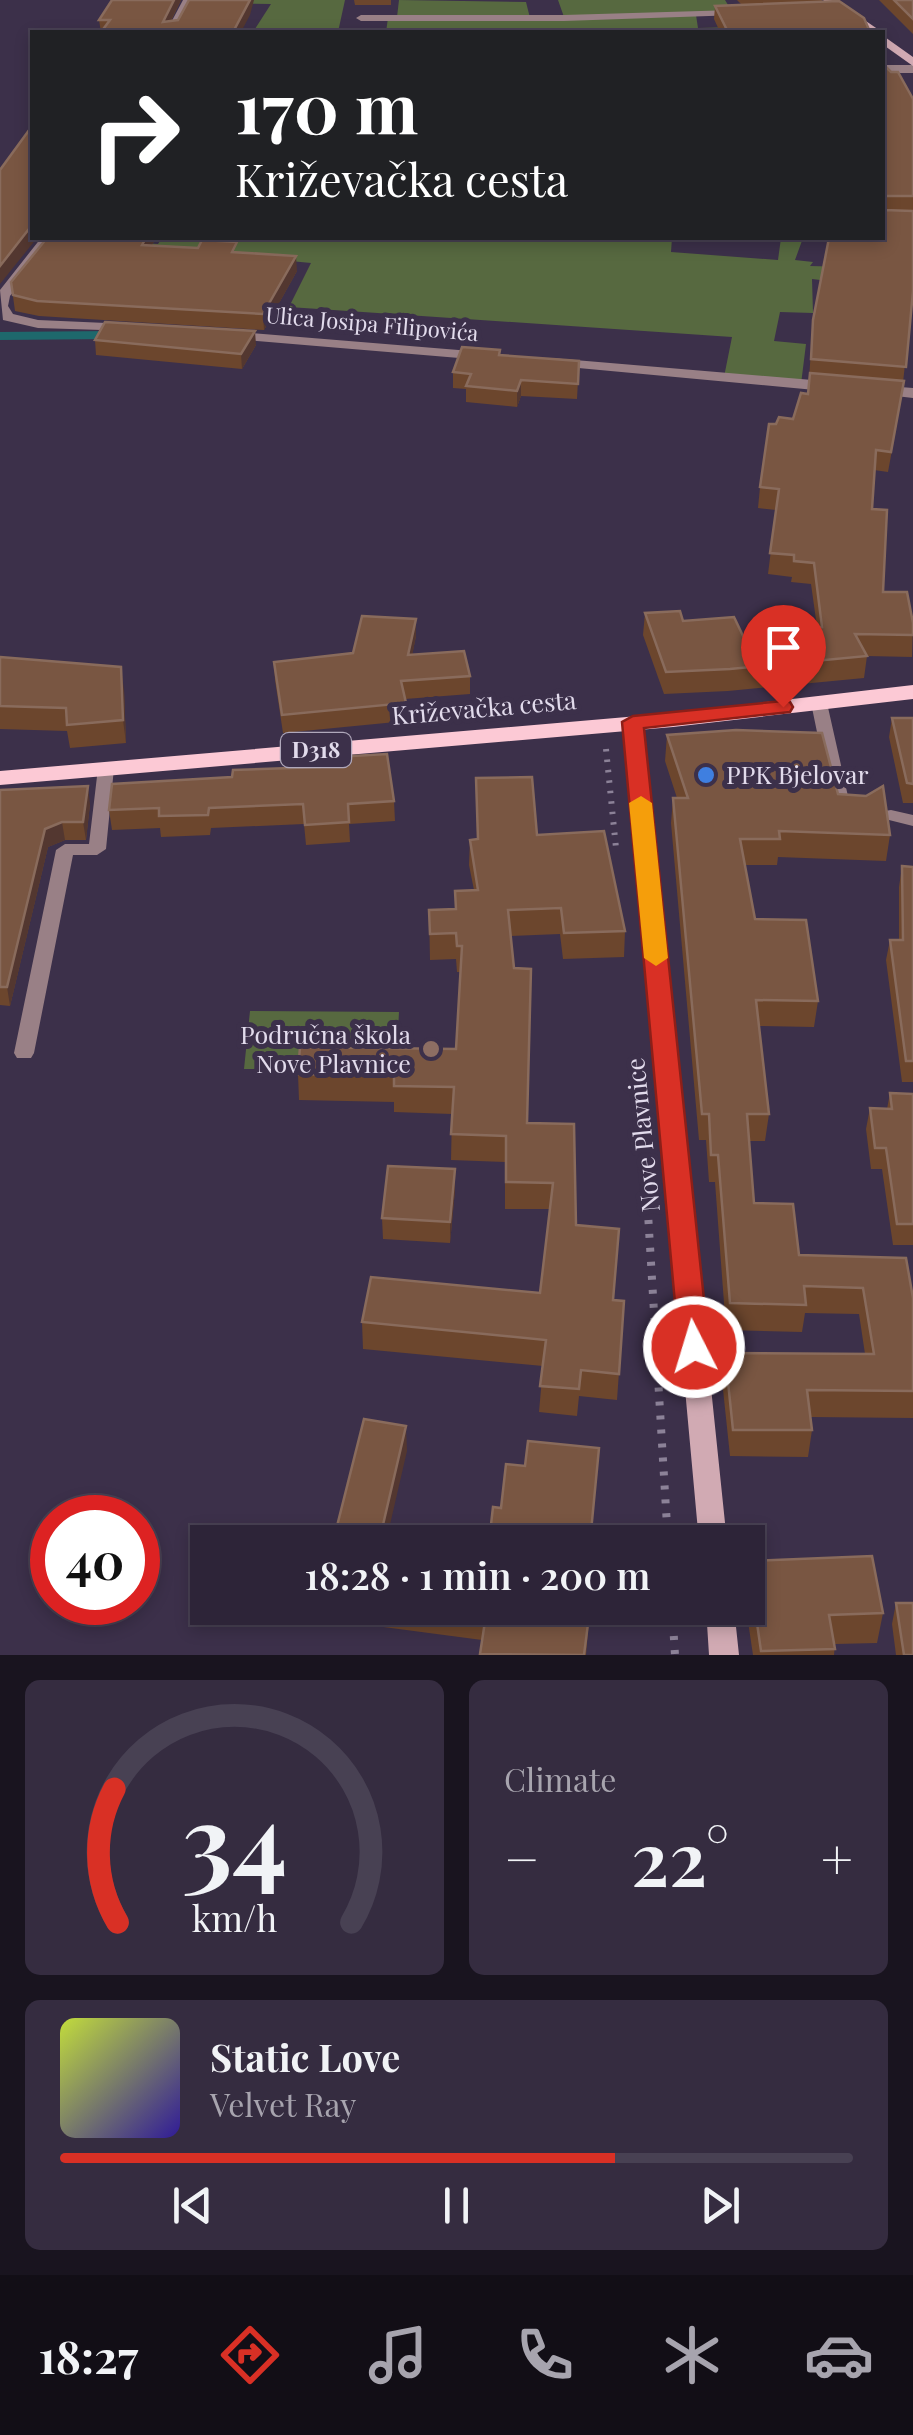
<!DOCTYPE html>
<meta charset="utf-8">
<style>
:root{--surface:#2d2438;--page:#352c40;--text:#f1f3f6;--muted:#a7a4ae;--line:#484153;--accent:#d93025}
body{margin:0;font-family:"Playfair Display",serif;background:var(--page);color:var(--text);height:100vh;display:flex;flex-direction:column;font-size:38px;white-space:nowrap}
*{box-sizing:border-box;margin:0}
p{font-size:32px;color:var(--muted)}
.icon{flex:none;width:55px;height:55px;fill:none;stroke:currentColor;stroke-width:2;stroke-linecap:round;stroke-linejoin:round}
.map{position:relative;height:1655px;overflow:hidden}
.details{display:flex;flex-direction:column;gap:25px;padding:25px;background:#19141f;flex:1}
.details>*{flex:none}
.hud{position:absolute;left:30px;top:30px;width:855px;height:210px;border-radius:0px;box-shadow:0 5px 15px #0003,0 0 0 2px var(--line);background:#202124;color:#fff;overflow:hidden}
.speed{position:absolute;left:30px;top:1495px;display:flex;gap:20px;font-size:50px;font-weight:700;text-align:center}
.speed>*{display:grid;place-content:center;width:130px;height:130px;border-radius:50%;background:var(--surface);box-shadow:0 5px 15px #0003,0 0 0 2px var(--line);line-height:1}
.speed .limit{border:15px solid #d22;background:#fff;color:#111}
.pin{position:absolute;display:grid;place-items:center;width:85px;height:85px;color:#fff;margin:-102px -42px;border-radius:50% 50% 50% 0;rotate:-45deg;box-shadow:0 0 10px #0007}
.pin .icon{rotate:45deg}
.me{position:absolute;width:110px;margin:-55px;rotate:355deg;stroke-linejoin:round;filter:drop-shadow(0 0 8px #0008)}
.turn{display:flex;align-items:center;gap:35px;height:210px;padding:0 40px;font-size:45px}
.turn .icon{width:130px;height:130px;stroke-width:2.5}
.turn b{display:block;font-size:70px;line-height:85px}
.big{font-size:75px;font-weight:600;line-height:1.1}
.details .tile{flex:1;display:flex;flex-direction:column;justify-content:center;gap:15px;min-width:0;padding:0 35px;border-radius:15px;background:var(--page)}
.details .dial{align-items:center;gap:0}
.dial svg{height:260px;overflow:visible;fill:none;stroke:var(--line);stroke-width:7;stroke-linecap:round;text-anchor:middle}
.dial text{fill:var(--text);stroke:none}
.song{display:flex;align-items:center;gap:30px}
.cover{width:120px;height:120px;border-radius:15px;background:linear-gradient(135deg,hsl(70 70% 55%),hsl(250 70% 35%))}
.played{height:10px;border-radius:5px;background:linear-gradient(90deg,var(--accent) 70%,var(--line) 70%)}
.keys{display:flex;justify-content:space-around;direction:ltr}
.heat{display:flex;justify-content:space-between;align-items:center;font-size:55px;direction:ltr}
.details .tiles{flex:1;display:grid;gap:25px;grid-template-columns:1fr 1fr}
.tile:last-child{grid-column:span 2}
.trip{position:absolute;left:190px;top:1525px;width:575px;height:100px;border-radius:0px;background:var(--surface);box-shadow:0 5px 15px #0003,0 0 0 2px var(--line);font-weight:600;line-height:100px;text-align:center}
.menu{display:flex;height:160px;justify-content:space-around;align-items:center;background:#120e16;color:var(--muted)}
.menu .icon{width:70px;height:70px}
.menu .selected{color:var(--accent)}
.menu b{font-size:45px;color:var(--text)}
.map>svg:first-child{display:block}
.green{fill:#576940}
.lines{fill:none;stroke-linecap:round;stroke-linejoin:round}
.stream{stroke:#1e686c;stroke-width:8}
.path-far1{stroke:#8c8298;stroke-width:6;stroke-dasharray:2.5 8;stroke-linecap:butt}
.path{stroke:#8c8298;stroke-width:8;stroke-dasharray:4 10;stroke-linecap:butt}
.lane{fill:#998086;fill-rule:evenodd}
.street{fill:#998086;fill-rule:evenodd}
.secondary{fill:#d1aab3;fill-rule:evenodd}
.primary{fill:#fcc9d5;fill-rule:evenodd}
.wall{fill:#6c462d}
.shaded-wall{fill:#533730}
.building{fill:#795642;stroke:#896b5c;stroke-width:2.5}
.route{fill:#d93025;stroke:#8d1f18;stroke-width:2.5}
.slow{fill:#f59e0b}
.shop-dot{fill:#3f7fe0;stroke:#3c304a;stroke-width:4}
.education-dot{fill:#8d6e63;stroke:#3c304a;stroke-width:4}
.labels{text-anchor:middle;stroke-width:10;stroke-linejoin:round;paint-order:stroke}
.far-street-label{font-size:22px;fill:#e2dbec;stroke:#3c304a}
.shield{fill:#3c304a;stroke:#b0a8bb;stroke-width:2.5}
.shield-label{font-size:22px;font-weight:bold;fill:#e2dbec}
.street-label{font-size:25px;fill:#e2dbec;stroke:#3c304a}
.poi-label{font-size:25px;fill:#e2dbec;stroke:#3c304a;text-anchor:start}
</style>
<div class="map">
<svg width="913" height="1655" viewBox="0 0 913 1655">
<rect width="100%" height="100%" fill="#3c304a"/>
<!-- green -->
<path class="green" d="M188,0h157l-7,32h-85l18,-28 -85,-1z
M399,0l127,2 4,16 34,-1 -6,-17h167l8,13 -37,2 2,13 41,-1 1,5h-354l2,-14 9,-1z
M48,238l110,6 4,-6h510l-1,14 107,8 3,-22h22l-8,22 18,2 -3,4 38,1 -2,16 -34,-4 1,34 -33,-1 -6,29 32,3 -5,40 -77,-7 8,-40 -443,-30 22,-44z
M250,1011l149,1 -3,57h-152z"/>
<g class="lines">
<!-- stream -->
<path class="stream" d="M0,336l111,-1"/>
<!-- path-far1 -->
<path class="path-far1" d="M606,749l10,99"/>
<!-- path -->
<path class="path" d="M645,1164l23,378
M672,1608l3,47"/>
<!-- lane -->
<path class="lane" d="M735,10l5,3 -2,2 -174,6h-203l-5,-3 5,-3h203z
M819,698l8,5 25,111 -9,5 -9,-5 -23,-111z
M106,763l8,5 -8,81 -9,6h-24l-39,198 -3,5h-14l-3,-5 42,-203 9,-6h24l9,-76z
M891,810l22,5v11l-28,-7 -3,-4 3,-4z"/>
<!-- street -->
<path class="street" d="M183,0h10l-17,32h-10z
M882,65h31v8h-31z
M41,238h14l-45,58 -2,10 5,8 25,6 91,4 5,1v6l-96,-3 -35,-8 -3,-30z
M227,331l256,21 7,4 -7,4 -261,-22v-6z
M551,358l285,24 8,5 -8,5 -290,-27v-6z
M875,385l38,3v10l-43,-5v-6z"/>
<!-- secondary -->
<path class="secondary" d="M823,0h12l47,32h-13z
M882,35l31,22v9l-31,-22z
M633,716l9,6 85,820h-28l-75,-820z
M706,1608h28l5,47h-30z"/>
<!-- primary -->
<path class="primary" d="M913,685v14l-240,28 -673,58v-14l673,-58z"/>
</g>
<!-- wall -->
<path class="wall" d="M112,0h69l-10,21 79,-6 -149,17 -2,-12z
M354,0h37v5h-36z
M737,0h85l-1,2 49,30h-150l-6,-13 1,-13 27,-1z
M879,0h34v34z
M882,63l31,36v192l-12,110 -13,71 -14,-2 -2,39 11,83 30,31 -1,34 -45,-1 -3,22 -136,13 -64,3 -21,-59 2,-22 38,8 75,22 49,-5 1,-10 9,-1 -6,-43 -20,-2 1,-5 -24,-3 8,-64 -18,-2 2,-21 16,-63 17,-5 15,-25 5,-74 69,-82z
M47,238h109l-4,7 86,7 59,19 -33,59 -225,-14 -24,-5 -4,-29z
M95,340l161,5 -14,24 -146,-14z
M500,350v5l79,6 -2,38 -56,-3 -4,11 -51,-5v-13l-13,-1v-16z
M416,619v17l-4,19 58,21v18l-65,5 1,22 -123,12 -8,-53 -1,-18 79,-9z
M0,657l124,33 2,53 -56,5 -3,-17 -67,-2z
M892,718h21v85h-10l-14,-66z
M667,735l171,59 52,41 -4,26 -108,-4 -1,8h-32l10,54 63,82 -4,26 -55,-1 10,88 -4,27h-16l5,62 45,52 114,43v120l-103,-1 2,13 -4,27 -78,-1 -8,-76 3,-27 140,1 -6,-40 -54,-1 -3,19 -76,-2 -11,-148h-6l-3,-42h-7l-28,-317 2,-25h4l-12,-37z
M318,767l76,34 1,20 -46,3 1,18 -44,3 -2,-21 -93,4 -1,7 -49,2 -1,-9 -48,2 -3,-20 123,-33z
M476,778l61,57 88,96 -1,26 -61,2 -3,-25 -49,2 16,187 86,177 11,1 -7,99 -38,-4 -2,20 -38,-4 4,-46 -180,-17 -1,-27 178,-29 10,-84h-45v-47l-54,-2 1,-46 -58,-2v-10l-95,-2 -1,-26 158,-25 4,-77h-3l-1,-13 -26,1 -1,-50 26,-1v-18l19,-1 -5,-25 1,-25 7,-1z
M0,790l90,14 -4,36h-21l-17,7 -38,159 -10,-1z
M902,866l11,1v215h-11l-16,-122 4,-20h9v-53z
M890,1093l23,1v151h-20l-11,-76h-11l-5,-40 4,-21 17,1z
M455,1169v21l-5,53 -67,-4 -1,-21z
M748,1561l135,52 -6,30 -42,1 -1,11h-81l-7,-47h2z
M896,1603l17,52h-17l-4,-31z
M299,1608h291l-4,47h-106l2,-15 -182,-24z"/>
<!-- shaded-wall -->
<path class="shaded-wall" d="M174,0h7l-16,32 -2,-10z
M250,0h4l-4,15 -9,17h-8z
M32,225v13h5l-37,46v-18z
M146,238h10l-13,22 -1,-15z
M296,256l1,15 -33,59 -1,-16z
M255,331l1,14 -14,24 -1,-15z
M521,380v16l-4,11v-16z
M416,619v17l-7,36 -1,-17z
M121,667l3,23 2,53 -3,-23z
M88,786l2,18 -4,36 -3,-18z
M62,822l3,18 -17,7 -38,159 -3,-19 38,-158z
M455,1169v21l-5,53v-21z
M406,1426l1,25 -21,91h-7z"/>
<!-- building -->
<path class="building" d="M112,0h62l-11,22 15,-2 11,-20h61l-17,32h-132l9,-12h-11z
M894,0h19v19z
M839,1l25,17 6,14h-142l-13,-26z
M882,63l9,9h7l15,27v97h-31z
M32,126v99l-32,41v-96z
M882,202l2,8 29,1v80l-7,76 -95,-8 2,-39 16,-82h53z
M47,238h99l-4,7 56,3 4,-8 35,2 -5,10 64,4 -33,58 -226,-13 -24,-6 -2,-13z
M105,322l150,9 -14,23 -146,-14z
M462,347l38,3 -1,5 80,6 -1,23 -57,-4 -4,11 -51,-5 5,-12 -18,-2z
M810,373l94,8 -13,71 -15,-2 -4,59 15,1 -4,82h24l6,31v12l-58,-1 12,22 -137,13 -64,3 -21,-59 35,-2 3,10 51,-4 10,21 12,-1 2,6 55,-6 -5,-9 14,-1 -8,-64 -20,-2v-6l-24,-2 9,-64 -19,-2 9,-63h7l3,-7 14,2 8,-26 7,1z
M362,616l54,3 -8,36 56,-4 6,25 -69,5 5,22 -124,12 -8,-53 79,-9z
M0,657l121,10 2,53 -56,5 -1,-17 -66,-2z
M892,718h21v66l-6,-1z
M736,730l86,3 16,61 28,2 17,-10 7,49 -111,-4 1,8h-40l15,80 51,1 12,81 -62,-1 13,114h-22l7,89 39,1 6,51 107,3 7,40v93l-106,-1 5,40h-79l-8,-77 149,1 -11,-66 -59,-2 2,19 -76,-2 -12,-148h-7l-2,-41h-7l-29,-316h15l-21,-63z
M387,754l7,47 -46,3 1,18 -44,3 -2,-21 -94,4 -1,7 -49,1v-8l-50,2 3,-26 120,-7 1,-7 86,-3 -1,-9z
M532,777l5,58 67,-4 21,100 -61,2 -3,-25 -53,2 6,58 17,1 -4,154 47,1 2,101 43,4 -6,71 11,1 -5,73 -38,-4 -2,19 -39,-3 6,-46 -184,-18 9,-45 169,16 13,-110 -47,-1v-46l-55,-2 3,-47 -60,-1v-10l-96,-2 2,-27 156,2 6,-103h-5l-1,-13 -26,1 -1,-24 27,-1 -1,-18 23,-1 -8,-50 8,-1 -2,-61z
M88,786l-5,36h-21l-17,7 -38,158h-7v-197z
M902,866l11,1v194h-7l-16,-121h13z
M890,1093l23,1v130h-16l-11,-76h-11l-5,-40 22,1z
M388,1166l67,3 -5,53 -68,-4z
M364,1419l42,7 -27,116h-46z
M528,1441l71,7 -9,94h-101l4,-35 8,1 5,-44 19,2z
M872,1556l11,57 -54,2 6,34 -74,2 -13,-90z
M896,1603h17v52h-9z
M428,1608h162l-6,47 -104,-1 6,-39z"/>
<!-- route -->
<path class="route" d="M783,701l7,1 3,5 -3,5 -146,16 65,619 -5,9 -10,3 -10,-3 -5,-9 -57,-625 11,-6z"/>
<!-- slow -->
<path class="slow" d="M641,796l11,7 16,155 -12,8 -12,-8 -15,-155z"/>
<!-- markers -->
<circle class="shop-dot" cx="706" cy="775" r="10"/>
<circle class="education-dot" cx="431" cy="1049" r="10"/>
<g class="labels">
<!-- far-street labels -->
<g class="far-street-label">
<text transform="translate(372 324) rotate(5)" y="8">Ulica Josipa Filipovića</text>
</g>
<!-- shield labels -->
<rect class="shield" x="281" y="733" width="70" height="34" rx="8"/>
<g class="shield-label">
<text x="316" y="758">D318</text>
</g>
<!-- street labels -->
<g class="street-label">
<text transform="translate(484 708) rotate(-5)" y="9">Križevačka cesta</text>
<text transform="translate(643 1135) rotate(-96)" y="9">Nove Plavnice</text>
</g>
<!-- poi labels -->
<g class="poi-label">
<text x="726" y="784">PPK Bjelovar</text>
<text x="411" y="1044" text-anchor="end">Područna škola<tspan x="411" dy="29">Nove Plavnice</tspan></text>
</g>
</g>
</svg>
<div class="speed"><div class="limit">40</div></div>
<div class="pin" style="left:783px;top:707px;background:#d93025"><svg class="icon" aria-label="arrive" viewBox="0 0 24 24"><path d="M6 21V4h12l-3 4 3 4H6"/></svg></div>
<svg class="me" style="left:694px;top:1347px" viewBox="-20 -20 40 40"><circle r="17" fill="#d93025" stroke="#fff" stroke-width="3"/><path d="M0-11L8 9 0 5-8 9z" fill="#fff"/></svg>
<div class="trip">18:28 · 1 min · 200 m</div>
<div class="hud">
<div class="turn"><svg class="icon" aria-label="right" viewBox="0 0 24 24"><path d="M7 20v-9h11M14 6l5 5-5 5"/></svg><div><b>170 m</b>Križevačka cesta</div></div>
</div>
</div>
<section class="details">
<div class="tiles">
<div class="tile dial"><svg viewBox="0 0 100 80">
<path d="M14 69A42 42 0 1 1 86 69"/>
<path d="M14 69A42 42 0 0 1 13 28" stroke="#d93025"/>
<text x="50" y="56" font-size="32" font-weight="700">34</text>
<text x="50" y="72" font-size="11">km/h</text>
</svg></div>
<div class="tile"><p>Climate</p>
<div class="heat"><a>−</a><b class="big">22°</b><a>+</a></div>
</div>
<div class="tile">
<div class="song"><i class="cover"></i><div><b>Static Love</b><p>Velvet Ray</p></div></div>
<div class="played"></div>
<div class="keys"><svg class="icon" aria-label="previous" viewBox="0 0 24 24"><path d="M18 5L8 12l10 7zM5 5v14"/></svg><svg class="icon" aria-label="pause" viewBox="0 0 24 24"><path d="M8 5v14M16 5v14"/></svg><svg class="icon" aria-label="next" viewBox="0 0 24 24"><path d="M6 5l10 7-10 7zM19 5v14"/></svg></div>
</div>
</div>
</section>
<nav class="menu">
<b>18:27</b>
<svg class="icon selected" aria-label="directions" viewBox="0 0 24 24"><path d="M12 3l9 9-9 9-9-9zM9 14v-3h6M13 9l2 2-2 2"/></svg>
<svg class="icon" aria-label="music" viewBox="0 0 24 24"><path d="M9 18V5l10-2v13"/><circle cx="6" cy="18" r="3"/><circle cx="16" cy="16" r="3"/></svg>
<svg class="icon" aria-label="phone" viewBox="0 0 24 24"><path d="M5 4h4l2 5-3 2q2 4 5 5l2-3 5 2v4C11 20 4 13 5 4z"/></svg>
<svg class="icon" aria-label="climate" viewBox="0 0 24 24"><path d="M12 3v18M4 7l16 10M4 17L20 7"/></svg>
<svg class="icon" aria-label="car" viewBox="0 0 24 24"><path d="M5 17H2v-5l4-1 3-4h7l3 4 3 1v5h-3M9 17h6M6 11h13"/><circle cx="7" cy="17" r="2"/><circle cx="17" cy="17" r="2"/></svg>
</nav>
